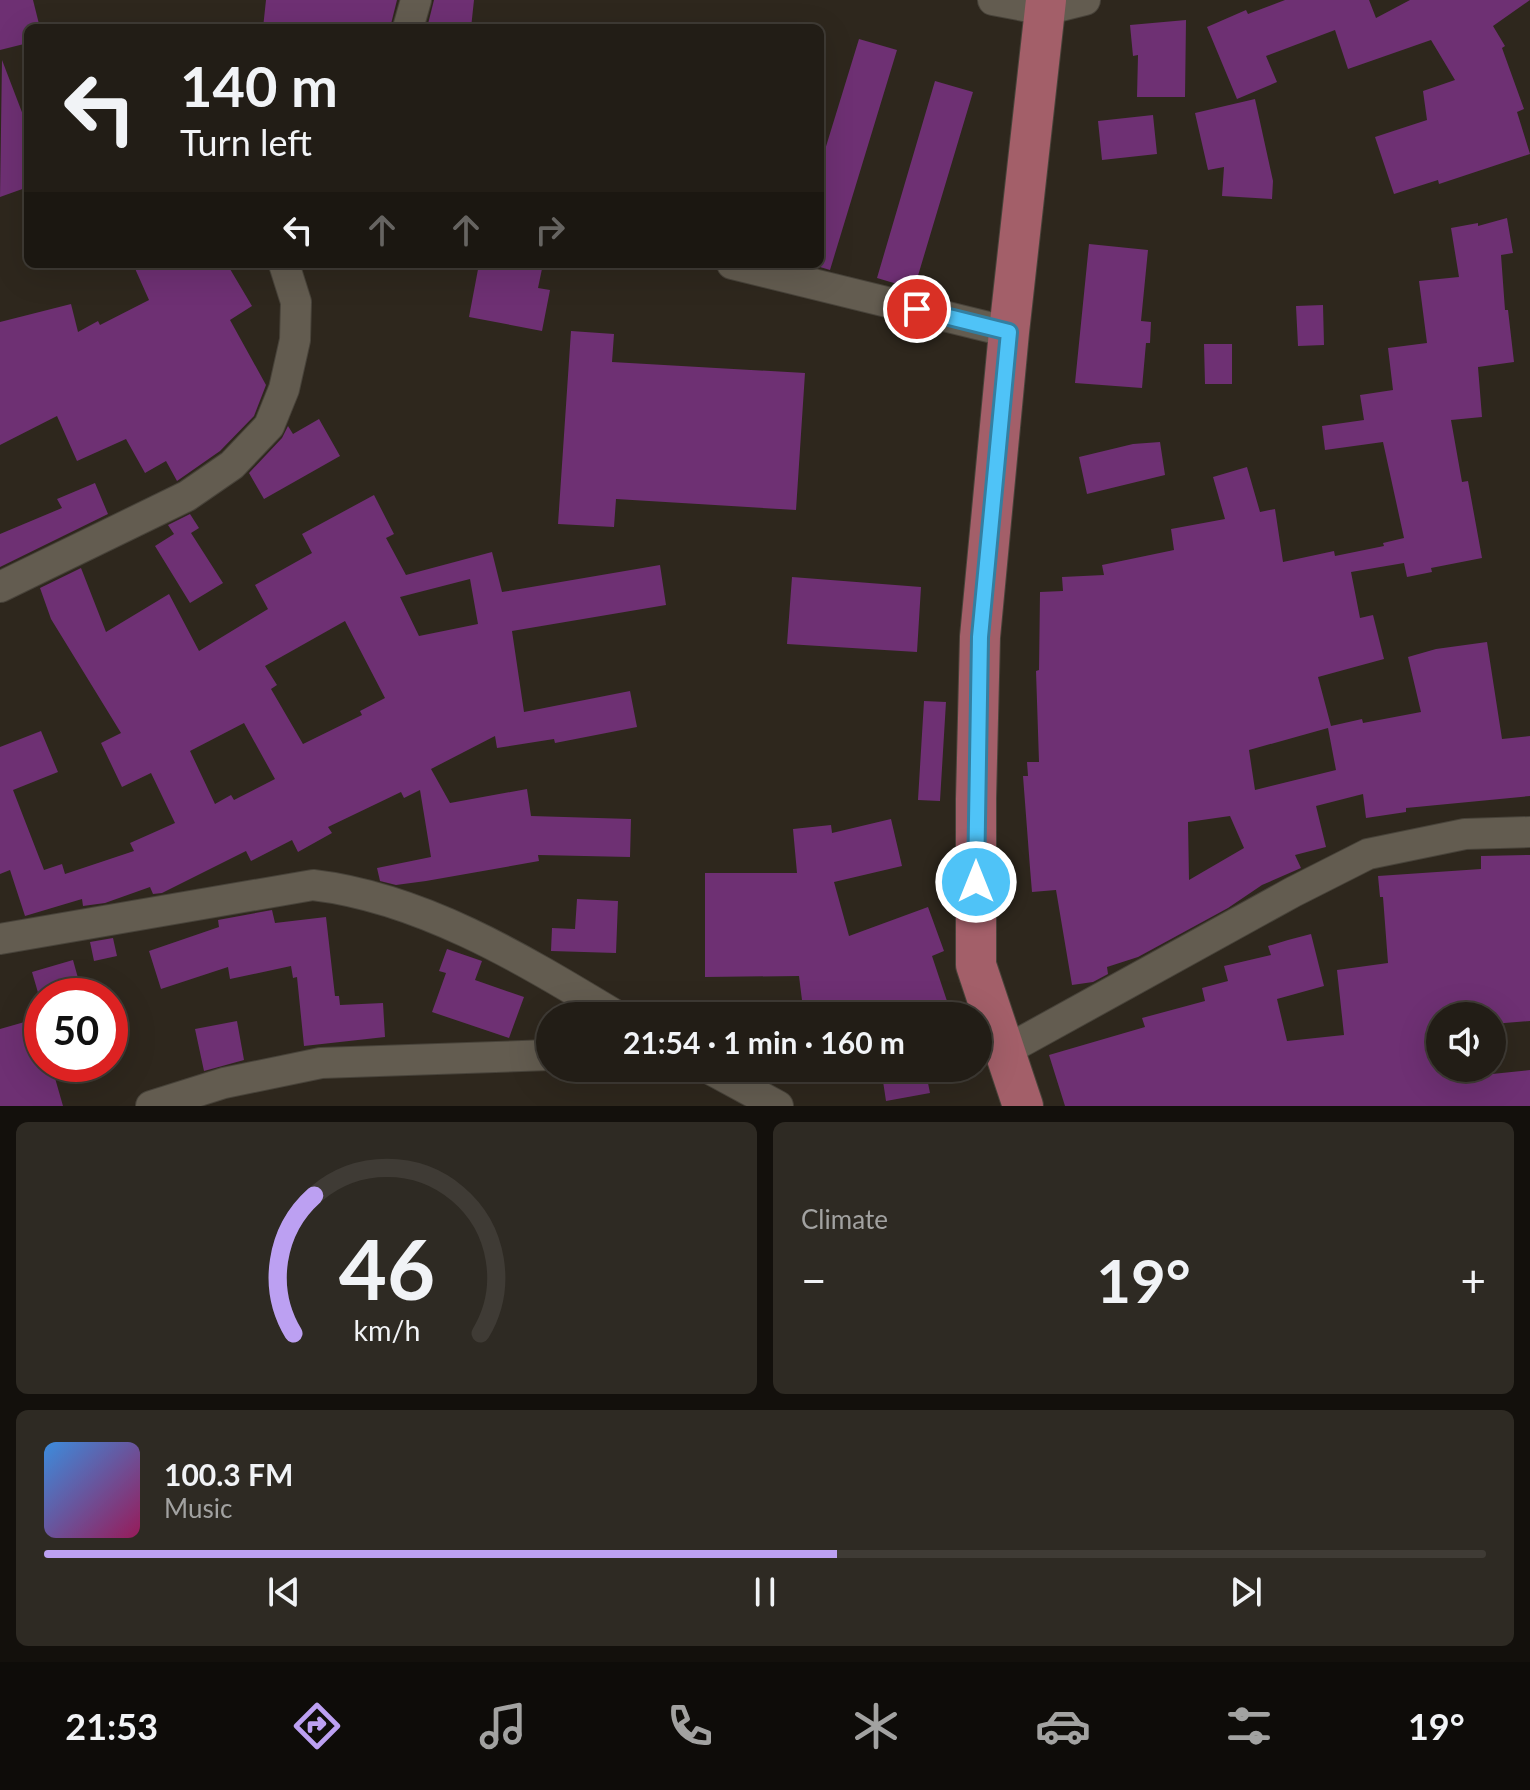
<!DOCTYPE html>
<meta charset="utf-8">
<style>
:root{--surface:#221d16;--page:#2e2a23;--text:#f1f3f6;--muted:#a2a2a1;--line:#3f3b35;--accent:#bca0f2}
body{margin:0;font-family:Lato,sans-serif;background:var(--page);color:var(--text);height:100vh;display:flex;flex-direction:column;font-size:30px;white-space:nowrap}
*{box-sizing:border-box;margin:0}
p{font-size:26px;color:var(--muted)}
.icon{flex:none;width:44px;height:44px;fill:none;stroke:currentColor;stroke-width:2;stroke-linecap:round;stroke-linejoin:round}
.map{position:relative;height:1106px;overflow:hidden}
.details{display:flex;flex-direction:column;gap:16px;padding:16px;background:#13100c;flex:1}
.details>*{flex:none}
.hud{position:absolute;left:24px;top:24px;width:800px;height:244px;border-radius:12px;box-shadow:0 8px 32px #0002,0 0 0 2px var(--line);background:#221d16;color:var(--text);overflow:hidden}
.controls{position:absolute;left:1426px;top:1002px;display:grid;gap:16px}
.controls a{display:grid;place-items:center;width:80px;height:80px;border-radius:50%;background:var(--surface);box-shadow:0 8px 32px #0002,0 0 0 2px var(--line);font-size:40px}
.speed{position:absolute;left:24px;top:978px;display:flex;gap:16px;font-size:40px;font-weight:700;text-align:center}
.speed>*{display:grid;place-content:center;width:104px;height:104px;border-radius:50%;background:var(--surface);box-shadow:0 8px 32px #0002,0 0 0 2px var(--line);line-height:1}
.speed .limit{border:12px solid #d22;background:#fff;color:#111}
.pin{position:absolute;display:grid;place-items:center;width:68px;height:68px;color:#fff;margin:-34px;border:4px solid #fff;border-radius:50%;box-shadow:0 2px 8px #0007}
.me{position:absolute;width:88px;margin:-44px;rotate:0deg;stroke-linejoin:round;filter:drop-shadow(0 0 6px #0008)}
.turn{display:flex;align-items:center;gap:28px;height:168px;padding:0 24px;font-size:36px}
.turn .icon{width:104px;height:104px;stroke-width:2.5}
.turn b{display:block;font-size:56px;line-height:68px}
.lanes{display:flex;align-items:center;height:76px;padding:0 24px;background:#0003;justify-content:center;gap:40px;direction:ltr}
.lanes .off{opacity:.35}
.big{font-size:60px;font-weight:700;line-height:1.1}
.details .card{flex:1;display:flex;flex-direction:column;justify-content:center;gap:12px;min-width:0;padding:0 28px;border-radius:12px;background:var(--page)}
.details .dial{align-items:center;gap:0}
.dial svg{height:208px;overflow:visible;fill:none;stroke:var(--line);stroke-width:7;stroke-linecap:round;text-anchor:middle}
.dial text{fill:var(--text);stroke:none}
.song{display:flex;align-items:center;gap:24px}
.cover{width:96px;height:96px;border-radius:12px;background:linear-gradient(135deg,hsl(210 70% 55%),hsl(330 70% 35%))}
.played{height:8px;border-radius:4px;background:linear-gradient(90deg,var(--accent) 55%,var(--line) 55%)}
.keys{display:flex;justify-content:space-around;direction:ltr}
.heat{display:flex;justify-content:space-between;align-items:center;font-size:44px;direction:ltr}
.details .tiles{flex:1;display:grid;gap:16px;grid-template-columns:1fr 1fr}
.card:last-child{grid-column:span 2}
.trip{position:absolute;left:536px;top:1002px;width:456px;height:80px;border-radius:40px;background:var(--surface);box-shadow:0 8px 32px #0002,0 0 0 2px var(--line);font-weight:700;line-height:80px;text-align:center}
.tab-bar{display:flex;height:128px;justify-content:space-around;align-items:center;background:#0e0c09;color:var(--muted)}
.tab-bar .icon{width:56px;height:56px}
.tab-bar .selected{color:var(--accent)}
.tab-bar b{font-size:36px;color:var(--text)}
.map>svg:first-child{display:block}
.building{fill:#6e3073;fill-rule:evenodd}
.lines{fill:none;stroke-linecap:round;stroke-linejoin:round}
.minor-casing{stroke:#48433a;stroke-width:32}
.major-casing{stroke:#48433a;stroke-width:42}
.minor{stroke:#635c50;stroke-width:30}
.major{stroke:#a35f69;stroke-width:40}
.route-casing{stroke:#337fa1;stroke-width:20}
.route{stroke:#4fc3f7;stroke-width:14}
</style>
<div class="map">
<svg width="1530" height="1106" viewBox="0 0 1530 1106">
<rect width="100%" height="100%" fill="#2e271d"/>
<!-- building -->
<path class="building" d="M0,0h33l7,28h-12v15l-28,7z
M266,0h131l-7,28h-127z
M434,0h40l-3,28h-44z
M1285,0h84l7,18 34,-18h120l-37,26 12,20 -3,2 22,61 -7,3 13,42 -91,30 -1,-4 -44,14 -19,-57 52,-17 -4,-29 32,-11 -24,-40 -83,29 -13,-39 -69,26 11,26 -40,17 -30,-72 39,-17 2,4z
M1186,20l-1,77h-48l1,-42 -5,1 -3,-31z
M859,39l38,11 -67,220 -10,-3v-101z
M2,60l26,68v59l-28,10z
M935,81l38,11 -59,197 -37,-11z
M1255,99l18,82 -1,18 -50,-3 2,-29 -16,3 -13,-57z
M1153,115l4,39 -55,6 -4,-39z
M1507,218l6,35 -12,2 4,55h3l6,52 -36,5 4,50 -31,3 11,62 6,-1 14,77 -51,10 1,4 -25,5 -3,-14 -53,9 9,46 13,-3 11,44 -66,18 13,49 31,-7 1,4 58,-11 -13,-55 28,-8 51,-7 15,97 28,-3v60l-124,12v4l-40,6 -3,-24 -47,12 10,41 -31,8 6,13 -39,17 -34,23 -90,49 -31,10 1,7 -15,8 -21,3 -16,-95 -24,2 -2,-24 -7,-92h5l-1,-14h12l-3,-91 3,-1 1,-78 23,-1 -1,-14 42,-2 -2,-10 72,-15 -3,-21 54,-10 -12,-42 34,-10 13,45 15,-3 8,53 51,-11 1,5 49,-10 -1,-3 21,-5 -21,-96 -58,8 -3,-24 42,-6 -4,-25 33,-5 -5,-42 39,-5 -8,-62 40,-4 -8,-49 27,-5v3zM1328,728l8,42 -81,20 -6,-40zM1230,816l14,32 -55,32 -1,-58z
M1089,244l59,6 -7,71 10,1 -1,21h-4l-4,45 -67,-5z
M133,264h94l25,42 -22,14 36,65 -12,31 -34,35 -43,30 -11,-20 -21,12 -19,-34 -49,22 -20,-45 -57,29v-123l71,-18 7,28 20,-11 2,4 49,-25z
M479,264h64l-5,24 12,2 -8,41 -73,-14z
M1323,305l1,40 -26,1 -2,-40z
M571,331l43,3 -2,28 193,11 -9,137 -180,-11 -2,28 -56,-3z
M1204,344h28v40h-27z
M319,419l21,37 -76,43 -15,-26 33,-35 6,-12 5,8z
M1160,442l5,33 -78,19 -8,-37 54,-13z
M95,483l13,31 -108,53v-33l62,-26 -5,-9z
M374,495l20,39 -8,4 20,37 86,-23 10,40 158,-27 6,40 -154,26 12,81 106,-21 7,36 -82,16 -1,-4 -57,9 -2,-12 -64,33 19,34 77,-14 4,27 100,3 -1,38 -92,-2 1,6 -113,20 -30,4 -16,-4 -3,-13 54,-11 -11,-67 -16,8 -3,-6 -73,35 4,6 -34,19 -6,-12 -41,21 -5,-10 -84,42 -9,1 -3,-7 -45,16 -22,3 -1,-7 -57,17 -15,-46 -10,4v-127l41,-16 17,41 -45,18 31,80 18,-6 3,10 69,-23 -4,-8 45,-20 -24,-50 -29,14 -21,-44 20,-10 -70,-114 -11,-31 41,-20 25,64 63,-38 30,57 69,-42 -13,-24 57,-32 -10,-19zM470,579l8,45 -59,12 -19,-39zM345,621l40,77 -25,13 2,4 -59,29 -32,-55 6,-4 -12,-19zM244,723l31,56 -41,21 -3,-5 -16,9 -25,-53z
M190,514l9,14 -8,5 32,50 -33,20 -35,-57 19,-12 -6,-9z
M792,577l129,10 -4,65 -130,-8z
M924,701l22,1 -6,99 -22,-1z
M891,819l11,47 -68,16 15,54 79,-29 16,44 -12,5 20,60h-148l-5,-40 -94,1v-104h92l-4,-44 38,-4 1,8z
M1530,855v166l-38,3v-8h-52v52h51l1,6 38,-4v36h-465l-16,-51 96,-28 -3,-9 63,-17 -3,-13 26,-7 -4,-15 47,-11 -3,-9 20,-6 23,-6 13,52 -47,13 10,42 57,-6 -7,-65 51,-7 -5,-66h-3l-2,-21 103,-7v-13z
M577,899l41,2 -2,52 -65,-2 1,-23 23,1z
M272,910l3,13 51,-6 9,79h4l1,9 43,-2 2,34 -81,9 -7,-69 -4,1 -2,-12 -61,13 -2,-12 -67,22 -12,-38 70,-24 -1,-7z
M113,938l4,18 -23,5 -4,-19z
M447,949l35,12 -7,19 49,17 -15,41 -77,-26 14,-39 -7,-2z
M73,960l10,36h-44l-7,-24z
M42,1017v47h9l12,42h-63v-77z
M237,1021l7,39 -40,11 -9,-42z
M881,1068h44l5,25 -44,8z"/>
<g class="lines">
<!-- minor casing -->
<g class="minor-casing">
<path id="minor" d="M993,0l52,10 40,-10
M408,28l8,-28
M732,264l277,68
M0,587l187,-91 45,-31 37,-39 15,-37 11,-49 1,-38 -12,-38
M0,939l313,-54c110,13 211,75 304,131
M1003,1052l290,-160 75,-38 97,-20 65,-2
M708,1068l70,38
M151,1106l73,-23 97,-20 229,-8"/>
</g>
<!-- major casing -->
<g class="major-casing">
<path id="major" d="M1023,1106l-47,-141v-166l4,-162 29,-305 37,-332"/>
</g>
<!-- minor -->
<use href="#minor" class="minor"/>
<!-- major -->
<use href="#major" class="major"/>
</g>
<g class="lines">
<!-- route casing -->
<g class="route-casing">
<path id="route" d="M917,309l92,23 -29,305 -4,245"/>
</g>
<!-- route -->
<use href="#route" class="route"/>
</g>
</svg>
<div class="controls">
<a><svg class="icon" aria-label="sound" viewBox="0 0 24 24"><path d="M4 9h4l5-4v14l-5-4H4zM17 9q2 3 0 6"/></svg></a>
</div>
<div class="speed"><div class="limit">50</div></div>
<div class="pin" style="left:917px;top:309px;background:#d93025"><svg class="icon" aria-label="arrive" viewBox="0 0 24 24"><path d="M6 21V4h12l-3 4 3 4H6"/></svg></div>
<svg class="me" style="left:976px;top:882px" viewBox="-20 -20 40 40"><circle r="17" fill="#4fc3f7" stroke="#fff" stroke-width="3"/><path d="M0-11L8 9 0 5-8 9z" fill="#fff"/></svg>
<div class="trip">21:54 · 1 min · 160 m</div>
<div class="hud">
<div class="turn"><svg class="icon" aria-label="left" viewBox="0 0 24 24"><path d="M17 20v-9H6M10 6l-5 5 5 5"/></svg><div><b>140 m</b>Turn left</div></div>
<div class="lanes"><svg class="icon" aria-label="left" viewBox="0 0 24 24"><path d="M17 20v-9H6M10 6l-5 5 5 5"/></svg><svg class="icon off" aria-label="ahead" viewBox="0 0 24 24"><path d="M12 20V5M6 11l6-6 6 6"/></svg><svg class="icon off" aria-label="ahead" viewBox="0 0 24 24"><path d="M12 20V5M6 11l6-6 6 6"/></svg><svg class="icon off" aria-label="right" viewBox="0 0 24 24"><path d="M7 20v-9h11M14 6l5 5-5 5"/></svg></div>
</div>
</div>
<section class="details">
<div class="tiles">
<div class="card dial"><svg viewBox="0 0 100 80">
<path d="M14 69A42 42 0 1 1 86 69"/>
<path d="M14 69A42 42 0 0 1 22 16" stroke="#bca0f2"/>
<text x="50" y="56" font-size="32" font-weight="700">46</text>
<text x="50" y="72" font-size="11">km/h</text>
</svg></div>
<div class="card"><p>Climate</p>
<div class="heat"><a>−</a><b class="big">19°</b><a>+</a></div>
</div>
<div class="card">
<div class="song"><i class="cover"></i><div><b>100.3 FM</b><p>Music</p></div></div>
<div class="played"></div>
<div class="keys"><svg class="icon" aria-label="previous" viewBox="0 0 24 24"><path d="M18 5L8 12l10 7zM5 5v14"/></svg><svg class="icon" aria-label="pause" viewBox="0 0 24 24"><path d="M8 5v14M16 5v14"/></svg><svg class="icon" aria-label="next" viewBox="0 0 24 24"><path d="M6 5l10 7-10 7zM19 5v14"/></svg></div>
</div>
</div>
</section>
<nav class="tab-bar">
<b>21:53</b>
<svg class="icon selected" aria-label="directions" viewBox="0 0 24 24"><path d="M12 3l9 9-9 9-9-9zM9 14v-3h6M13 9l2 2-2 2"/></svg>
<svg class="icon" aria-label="music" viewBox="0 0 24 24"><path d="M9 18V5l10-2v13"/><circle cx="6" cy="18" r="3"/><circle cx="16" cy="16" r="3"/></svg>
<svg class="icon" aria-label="phone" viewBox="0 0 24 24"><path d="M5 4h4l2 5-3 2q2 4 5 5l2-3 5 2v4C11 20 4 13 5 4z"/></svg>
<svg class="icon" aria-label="climate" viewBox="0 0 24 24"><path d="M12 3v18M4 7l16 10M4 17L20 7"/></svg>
<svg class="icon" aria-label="car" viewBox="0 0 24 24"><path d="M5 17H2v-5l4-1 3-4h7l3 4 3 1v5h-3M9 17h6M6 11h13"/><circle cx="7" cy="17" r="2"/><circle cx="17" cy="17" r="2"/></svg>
<svg class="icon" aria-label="filters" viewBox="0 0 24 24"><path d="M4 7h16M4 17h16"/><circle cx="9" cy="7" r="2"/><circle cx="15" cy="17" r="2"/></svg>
<b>19°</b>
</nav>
